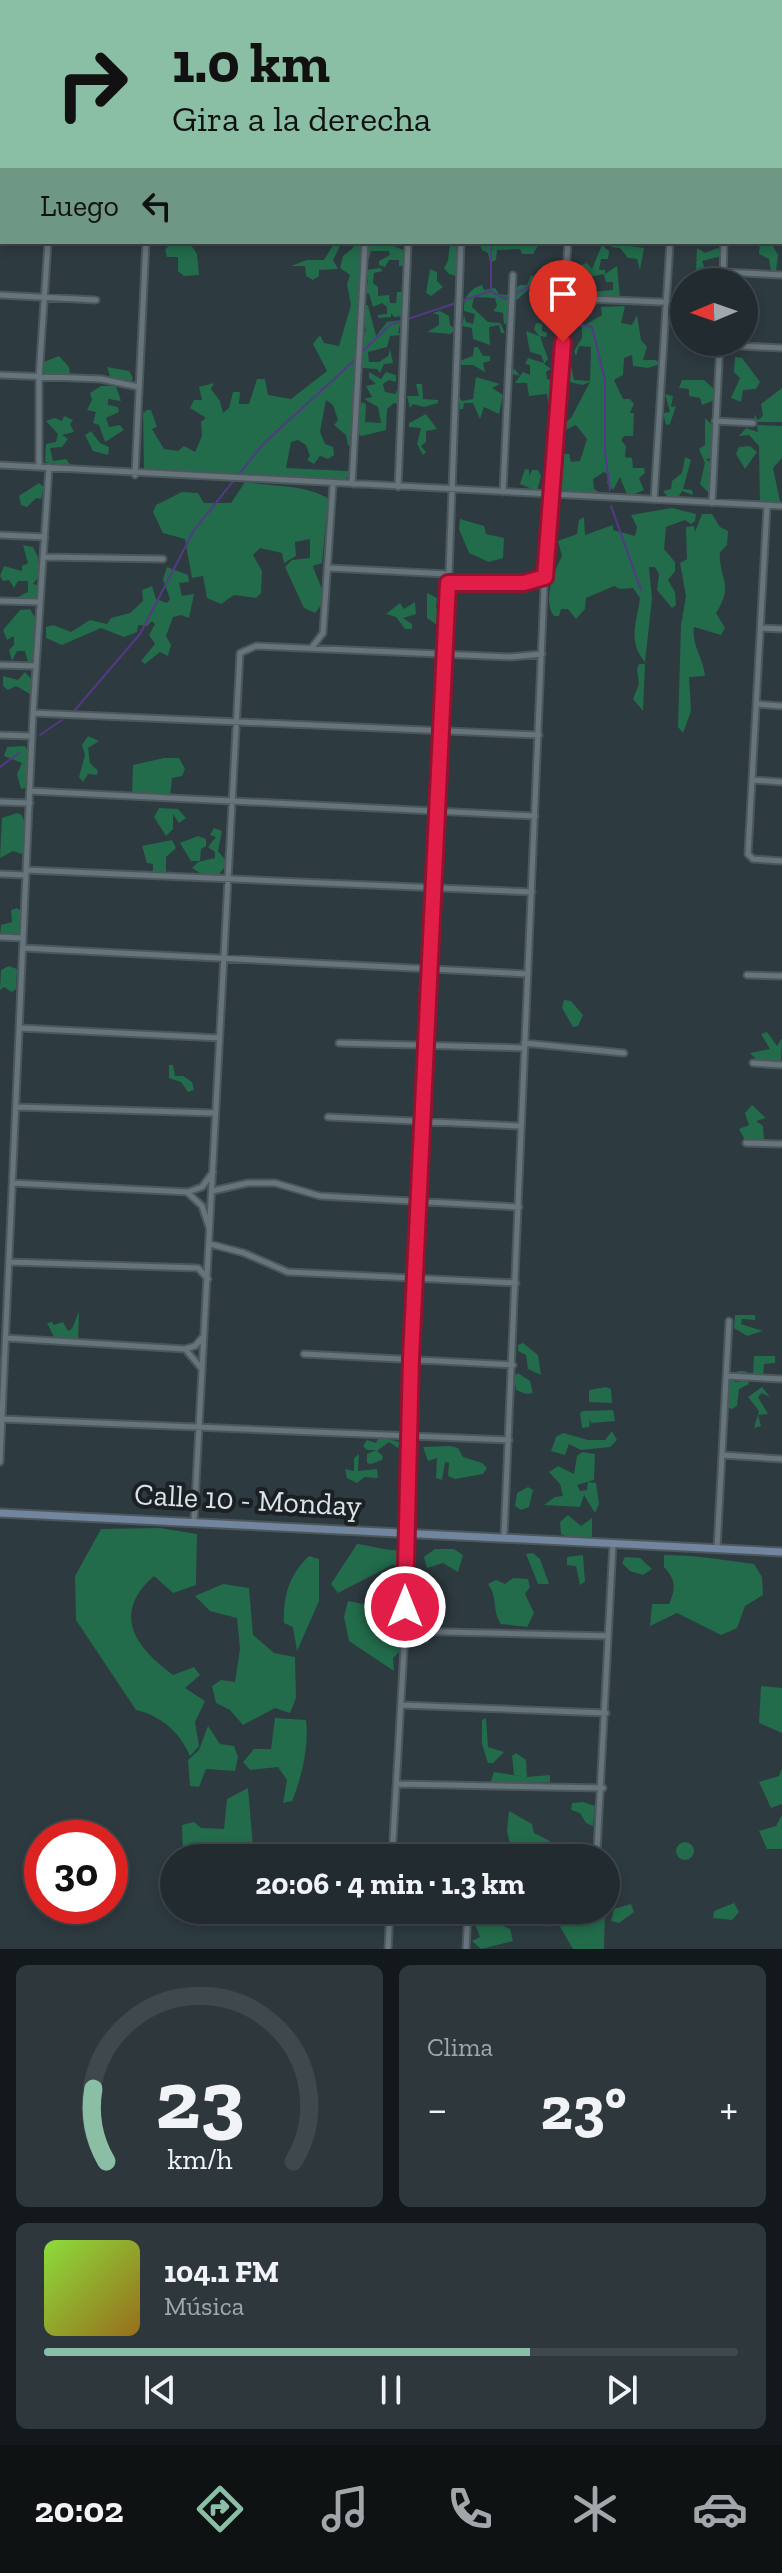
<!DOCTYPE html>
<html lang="es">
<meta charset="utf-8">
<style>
:root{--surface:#222c30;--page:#2e383c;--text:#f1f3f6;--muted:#a2a7ab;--line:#3f484c;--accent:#8abfa5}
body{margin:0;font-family:"Zilla Slab",serif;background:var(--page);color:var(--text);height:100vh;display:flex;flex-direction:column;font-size:30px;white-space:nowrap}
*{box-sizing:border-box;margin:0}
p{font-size:26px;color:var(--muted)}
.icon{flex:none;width:44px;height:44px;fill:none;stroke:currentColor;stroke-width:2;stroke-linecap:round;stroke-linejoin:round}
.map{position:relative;height:1949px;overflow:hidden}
.sheet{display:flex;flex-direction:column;gap:16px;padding:16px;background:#13181a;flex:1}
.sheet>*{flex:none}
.guide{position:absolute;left:0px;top:0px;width:782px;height:244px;box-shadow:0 4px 12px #0003,0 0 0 2px var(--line);background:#8abfa5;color:#111;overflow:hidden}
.needle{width:52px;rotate:268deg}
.tools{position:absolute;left:670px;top:268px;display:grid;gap:16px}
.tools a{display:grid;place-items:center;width:88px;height:88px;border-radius:50%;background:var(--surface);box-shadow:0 4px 12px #0003,0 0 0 2px var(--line);font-size:40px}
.speed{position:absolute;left:24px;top:1820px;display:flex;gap:16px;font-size:40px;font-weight:700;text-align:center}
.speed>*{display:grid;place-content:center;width:104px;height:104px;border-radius:50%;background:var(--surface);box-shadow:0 4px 12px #0003,0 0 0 2px var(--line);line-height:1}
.speed .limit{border:12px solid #d22;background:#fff;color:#111}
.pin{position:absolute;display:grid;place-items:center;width:68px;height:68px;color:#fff;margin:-82px -34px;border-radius:50% 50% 50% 0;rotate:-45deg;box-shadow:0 0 8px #0007}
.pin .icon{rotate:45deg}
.me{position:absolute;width:88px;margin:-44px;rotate:0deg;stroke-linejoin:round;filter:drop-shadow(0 0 6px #0008)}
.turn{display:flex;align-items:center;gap:28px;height:168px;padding:0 40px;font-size:36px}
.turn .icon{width:104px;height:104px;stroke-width:2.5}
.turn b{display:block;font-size:56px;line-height:68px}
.then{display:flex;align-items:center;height:76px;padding:0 40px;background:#0003;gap:16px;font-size:30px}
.big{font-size:60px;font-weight:700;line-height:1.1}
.sheet .tile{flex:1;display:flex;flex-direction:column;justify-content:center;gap:12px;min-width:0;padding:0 28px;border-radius:12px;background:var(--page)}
.sheet .dial{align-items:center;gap:0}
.dial svg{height:208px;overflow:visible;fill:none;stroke:var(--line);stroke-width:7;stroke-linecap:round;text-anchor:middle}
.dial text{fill:var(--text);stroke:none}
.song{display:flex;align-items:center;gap:24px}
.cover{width:96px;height:96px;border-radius:12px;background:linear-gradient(135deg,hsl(90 70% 55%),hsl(40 70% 35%))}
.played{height:8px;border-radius:4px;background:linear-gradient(90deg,var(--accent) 70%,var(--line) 70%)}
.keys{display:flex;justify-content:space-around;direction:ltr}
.heat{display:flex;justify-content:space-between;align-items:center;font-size:44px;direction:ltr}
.sheet .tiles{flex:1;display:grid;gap:16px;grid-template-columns:1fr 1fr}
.tile:last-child{grid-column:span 2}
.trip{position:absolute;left:160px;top:1844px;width:460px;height:80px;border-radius:40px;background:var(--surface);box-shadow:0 4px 12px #0003,0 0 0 2px var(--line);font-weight:700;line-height:80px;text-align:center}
.menu{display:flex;height:128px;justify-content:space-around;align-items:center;background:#0e1213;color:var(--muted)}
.menu .icon{width:56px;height:56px}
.menu .active{color:var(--accent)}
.menu b{font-size:36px;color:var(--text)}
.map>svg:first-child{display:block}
.green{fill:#226b4b}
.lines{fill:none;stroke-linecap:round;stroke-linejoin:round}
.stream{stroke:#543984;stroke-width:2}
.street-casing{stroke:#4c575c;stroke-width:9}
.secondary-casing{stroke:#4c575c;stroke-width:11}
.street{stroke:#66747b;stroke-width:5}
.secondary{stroke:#71859f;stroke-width:7}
.route-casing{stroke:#92132f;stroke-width:20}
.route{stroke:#e11d48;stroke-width:14}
.labels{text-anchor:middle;stroke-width:8;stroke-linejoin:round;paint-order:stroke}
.street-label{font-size:30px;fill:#dbe3e7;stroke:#1a2023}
</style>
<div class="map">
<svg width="782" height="1949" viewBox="0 0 782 1949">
<rect width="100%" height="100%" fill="#2d3a40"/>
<!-- green -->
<path class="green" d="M172,242h17l8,12 2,21 -15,1 -6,-5v-14h-11l-2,-7z
M335,242h7l-9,18 5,9 -19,1v6l-6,4 -7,-4 -1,-10h-14l16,-6h17z
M354,242l35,2 14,6 3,16h-7v-6h-10l-4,7 -6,-2v-4l11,-6 -1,-4h-18c-2,14 -16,22 -9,37l6,-5 -2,-13 14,-2 3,3 -9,2 -1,10 5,4v9l11,-1 1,8h6l1,-11h6v24l-9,1 -3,-4v4l-12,1 -2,-3 10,-1v-7l-5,-4 -9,4 -4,-13 -9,-3 -3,57 9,-18 -3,-6v-19h5l8,31 11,-14 14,-2 -3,13 5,2 -13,1 -3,11 -19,5 1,10h10l9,-6 2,-7 3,14 -9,1 -4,9 -3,-4 -14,-1 -3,-5 -7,79 -5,4 -2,-11 -12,-10 4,-5 -5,-15 -7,-5 -6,32 5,12 8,3 1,8 -6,4 -8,-3 -6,8 -7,-4 3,-4 -4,-11 -8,-5 -7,2 -5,26 62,3 4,-25 -3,30 -5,4 -196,-7 -4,-3 -1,-57 4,-3h4l6,17 -5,2 12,20 14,2 6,-5 11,6 7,-16 -1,-14 5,-4 -16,-10 4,-8h8l-3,-13 15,-4 -3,6 9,12 3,12 6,-5 4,-16h7l-1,12h10l8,-25h8l3,16 23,4 36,-28 -14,-27 7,-9 4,8 15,3 12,-41 -4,-21 3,-9 -10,-7 3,-12 10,-8z
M450,242h6v34l-7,-2 -5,-6 4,-7z
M540,242l-7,12h-11l-2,-5 -23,1 -1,10 -6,3 -2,-10 -6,-3 -3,-8z
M760,242l13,4 5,9 -2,16h-5l-2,-12 -10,-5z
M616,244l28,4 -4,22 -3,-11 -9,-1 -8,-10 -9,-1z
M602,245l7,6 -1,8h-7l-2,11h6v4l12,-8 3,32 -7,5 -15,-3 -2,6 -18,-1 1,-2 -9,-2 -2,-7 45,-4v-8h-7l-2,-8 -15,3 -1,8 -7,1 6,-16 -12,-3 12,-4 5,6z
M697,248l8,5 13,-5 3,8 -19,5 3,8 -9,2z
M430,269l7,3v9l6,6 -12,9 -5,-3z
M531,275l11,6 19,1 2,9 -11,4 -4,8 -14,-4 5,-6 -7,-7 -14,13 -8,-1 -2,25 -4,1 -1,-11 -10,-2 4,-5 -2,-8 -21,-1 -2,10 16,15 12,1 5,10h-4l-2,-8 -10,2 1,18 -17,-6 -1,-11 -10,-2 2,-11 2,7 7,2 2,-10 -11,-3c-1,-13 5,-22 18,-26l2,5 11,-2 4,6 7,1 14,-10h7z
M625,306l-4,17 11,2 5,-10 4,25 6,7 -4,13h13l4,4 -12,4 -15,-2 -1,-11 -8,3 -1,17 -9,5 9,19h7l4,5 -4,9h4l-1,23h-9l-3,4 5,6 -1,11 7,1 1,10h11l1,5 -6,5 5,12 -16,7 -8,-20 -7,13 -6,-7 2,-8 -5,-3 -11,7 1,10 6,4h-40l-4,-3 2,-30 6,-6h5l2,8 9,-1 7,-22 -11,-14 -13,6 -3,-20 7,10 4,-3 19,-36 -8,3 -16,-4 -1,-12 6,-4 3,15 16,1 1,-34 -12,-1 -3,10 -2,-5 8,-13v-11l20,-12 -1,-8z
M440,311l9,5 1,9 5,4 -4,5 -24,-2 12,-7v-10l-6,-2z
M536,323l6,1v7l5,2 -1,4 -6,-1 8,23 -4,5 7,5 -5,3 1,7 8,2 -1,25 -6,-3 -1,-9 -18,2 -2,-13h-12l5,-7 -8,-2 2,-6 6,8 3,-4 7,3v-10l-5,-1 3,-6 16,5 -3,-8 -11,-3 -4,-21 13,5 -5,-7z
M474,347h4l5,9h7v5l-7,2 2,9 -12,-7h-14v-4l14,-5z
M59,356l10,11 1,7 -23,5 -5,-5 -1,-11z
M735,357l7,1 18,24 -4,7 -13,1 -2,12 -10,-4 9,-20 -6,-6z
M107,367l22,4 4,7 -3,5 -19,-3z
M369,372l12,7 5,-7 10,3v7l-7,-2 -6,4 2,8 11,2v-4l5,8 -2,7 -5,-2 -7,6 -1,21 -24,6 -3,-1 -1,-24 4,-9 4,2 -1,18 16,1 -3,-16 -14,-8 8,-2 -6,-11 10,-2 -7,-6z
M476,377l24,7 -8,4 11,7 -4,19 -15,-7 -4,12 -7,-16h-9l-1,6h-3l-2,-14 4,6 11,-2z
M682,380h22l11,10v10l-13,5 -2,-7 -11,-2v-7l-10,-1z
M416,384h6l1,15 15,1v3l-14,4 -11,-3 -3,4 -3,-12h12z
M101,386h15l5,15 -13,-2v6l10,2 1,5 -13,6 3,9 11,-2 4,5 -19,12 -6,-17 -6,-2 3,-11 -9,-2 5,-10 -2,-7z
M782,388v34h-27l-1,-8 4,6 5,-4 -2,-12z
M665,394l8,2 -2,11 5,-1 -6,18 -4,1 -3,-12 7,-1z
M426,414l11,15 -11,2v11l-5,4 5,6 -3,3 -6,-11 4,-16 -12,-1v-4z
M64,416l9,4 -3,4 4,8 -12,3 6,4 -6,8 -12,1 3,13 13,-2 7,9 -28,-6 1,-18 10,-2 2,-8 -12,-13 9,-3 7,3z
M705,418l8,8v32l-7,1 6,5 -2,30 -10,-10 5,-21 -6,-14 6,-4z
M757,425l25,1v32l-9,10 8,38h-21l-1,-60 -10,-11 -10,1 7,-8 12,4z
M91,431l9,12 9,4 -1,8 -15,-4 -8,-16z
M750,446l7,6 -12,17 -9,-15 3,-7z
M685,457l6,3 -8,29 9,1 1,5 -11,-4 -6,10 -6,-1 -7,-9 8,-2 1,-8 10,-8z
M525,469l4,1v6l3,-6h6l3,6 -4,15 -17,-7z
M245,482c23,4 66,3 83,17l-6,64 -9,3c5,18 18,30 2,47l-11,-5 -19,-41 7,-7 18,-2v-19l-15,3 1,14 -12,7 -2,-10 -22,-5 -7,7 9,16 -1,22 -5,5 -22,-3 -13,9 -14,-6 -4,-22 -11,2 -7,-39 -22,-6 -10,-21 3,-7 26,-13 16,1 6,10h27z
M39,483l5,4 -3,12 -5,-1 -9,9 -6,-2 -2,-9z
M672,508l24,6 -1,7 -4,3 -6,-4 -19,7 -2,22 11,13v9l-7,9 7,12 1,13 -4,3 -15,-18 2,-16 -4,-7h-6l3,32 -7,63c-18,-21 -8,-40 -5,-64l-7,-10 -13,1 -6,-3 -28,12 -1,11 -9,10 -8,-10h-7l-2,7h-5c-12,-15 0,-44 8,-60l-4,-15 19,-7 2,-14 5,-3 1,18 28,-10v5l22,6 2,-9 -6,-12z
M702,514h10l8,13 8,4 -1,14 -7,7c-2,26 15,32 -4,61l9,15 -4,7 -27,-8c-3,18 10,32 11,49l-16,1 2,34 -8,22 -5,-6 3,-102 5,-29 -6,-33 7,-4 -1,-32 8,-1 1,6z
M460,519l24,7 2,8 18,4 -1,20 -14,4 -20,-9 -10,-24z
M23,545l10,2 5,10v21l-5,6 6,2 -1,12 -11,6 -8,-1 -1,-6 10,-5v-11h-10l-4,7 -5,-8 -6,1 -3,-5 4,-10 18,5v-5l6,-3z
M167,567l21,8 1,7 -10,1 3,13 12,-2 -5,24 -8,-3 -8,2 -7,19 5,9 -3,11 -8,-4 -15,12 -4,-3 14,-17 -6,-9 6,-11 -3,-3 -5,5 -9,-1 -1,7 -13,5 -23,-9 -39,17 -16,-7v-11l7,-2 18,7 19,-12 17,4 4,-6 19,-5 13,-12 -1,-11 10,-4 4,13 11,4 3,-4 -7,-20z
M427,593l10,5 -1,10 9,7 -1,10 -4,2 -13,-9z
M415,602l1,12 -13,4 9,6v5h-7l-9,-12 -10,-3 14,-11 4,6z
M30,609l8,14 -2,40 -7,2 -4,-14h-8l-5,10 -3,-11 5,-5v-9l-7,4 -4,-10 17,-20z
M639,664h6l-2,47 -10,-12 6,-15 -2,-15z
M25,672l8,9 -3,13 -14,-8 -8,4 -5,-4v-10l15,4z
M88,736l11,5 -11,7 2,15 8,8 -1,4 -9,-1 -5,8 -4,-5 6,-22 -3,-10z
M25,746l6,10 -3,31 -7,2 -4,-15 5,-11 -18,-7 3,-9z
M164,758h15l6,11 -3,7 -10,2 -2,20 -38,-4 1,-29z
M159,808l19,1 8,9 -7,5 -6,-9v15l-7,7 -12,-19z
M17,813l5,2c5,15 7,25 0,39l-9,-3 -13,7 2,-40z
M214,828l8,3 -4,20 10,12 -12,15 -7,1 -17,-11 6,-6 17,-4v-6l-7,-5 8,-10 -6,-2z
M198,836l8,3v7l-5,3 -1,12h-9l-11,-18z
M172,840l4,8 -10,9v19h-13v-12l-6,-1 -5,-17z
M17,908l4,3 -1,27 -20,2 1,-15 11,-3 -1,-12z
M9,966l8,3 -1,20 -4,3 -8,-5 -4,3 1,-20z
M564,1000l7,1 12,14 -5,11 -5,1 -11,-19z
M767,1032l10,14 5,-8 -1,23 -22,1 -9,-9 20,-4 -9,-15z
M169,1065h4l2,11h8l9,6 2,8 -6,2 -7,-10 -12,-4z
M752,1105l14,13 -10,3 7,5 1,14 -8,3 -11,-3 -6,-11 10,-4 -4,-12z
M79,1311l-1,31 -23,-3 -8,-16 5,-1 2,3 9,-3 5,9 4,-2z
M735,1315h20v5l-13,-1 -1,5 22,7 -16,5 -13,-8z
M523,1343l15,12 3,20 -13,-6 -2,-14 -8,-4v-6z
M754,1356h21v7l-11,1 -1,12 -10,-1z
M737,1371h9l3,13 -10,5 -2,17 -5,3 -6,-2 1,-22 5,-8 3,5 7,-1z
M518,1373l12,8 3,12 -7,1 -10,-4 -2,-14z
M606,1387l5,2 1,14 -23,-1v-12z
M762,1387l8,10 -8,-4 -4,4 10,17 -10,1 3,11 -7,2 5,-17 -11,-14z
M613,1410l2,11 -24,2 -1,-4 -1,8 -7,1 -2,-15 3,-2z
M612,1431l5,9 -7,7 -29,3 -12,-6 -4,11 -14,-4 5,-14 7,-4 25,7h17z
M379,1437l21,5 -2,6 -9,-6 -12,9 6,5 -1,4 -11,4 -4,-1v-9l9,-4h-9l-4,-4 4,-6 9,3z
M450,1446l8,2 5,9 19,6 5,5 -4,6 -28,5 -7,-3 1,-13 -4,-1 -3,18 -6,-2 1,-20 -9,3 -5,-14z
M582,1452l13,2 -1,26 -17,5 3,6 7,-1 1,-8 8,1 3,21 -4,9 -11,-18 -4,12 -36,-2 11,-8 8,-1 -3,-12 -11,-12 9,-6 16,8 3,-18z
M359,1454l-1,17 19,-2 1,9 -13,-1 -8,6 -10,-5 -2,-9 9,2v-13z
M528,1487l5,3 -4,17 -8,3 -6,-4 2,-13z
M568,1515l13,11 11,-8v20l-17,2 -14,-6 -1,-12z
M160,1528l37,6 -1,51 -23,8 -19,-17c-43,38 -19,71 19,99l21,-8 6,8 -15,13 20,13 -10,21 4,24 -9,10c-10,-23 -28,-40 -54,-46l-60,-90 -1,-44 26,-47z
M357,1544c17,2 28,7 45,6l4,14 -14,1 -54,28 -7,-9z
M435,1549h19l9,6 -5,17 -15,-9 -16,5 -3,-11z
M533,1553l7,6 9,25h-11l-12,-30z
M583,1555l2,27 -5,3 -4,-19 -9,-1v-8z
M664,1555c31,0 60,5 90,9l8,13 1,18 -18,11 -8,22 -16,7 -44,-22 -27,13 2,-22h17c7,-16 7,-24 -5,-37z
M309,1556l10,3v42l-22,50 -4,-24 -9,-4c-1,-27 5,-48 25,-67z
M625,1557l15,1 12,11 -9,6 -13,-4 -8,-8z
M513,1578l15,1 2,8 -5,7 9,19 -7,14 -26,-3c-9,-12 -3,-27 -13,-40l8,-4 9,4z
M223,1584l26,4 4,47 21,18 21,4 1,41 -6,15 -15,-5 -32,17 -13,-15 -14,-7 -4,-17 9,-6 14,2 5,-33 -3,-31 -27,-7 -15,-15z
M369,1600c27,14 32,16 33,49l-9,9 1,13 -45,-30 -5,-24 4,-16 15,3z
M761,1686l21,2v45l-23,-10z
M275,1718l31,2c3,26 -4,57 -14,81l-9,2 4,-23 -9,-13 -28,3 -7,-8 11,-13h17z
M486,1718l2,29 16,5 -11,11h-5l-6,-19v-24z
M208,1726l12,18 14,2 4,11 -3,14 -29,-2 -7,18 -9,-1 -2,-26 11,-10z
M516,1753l10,7 1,17 23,-2v7l-60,2 4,-12 31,5 -11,-2 -2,-19z
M782,1768v36l-11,4 -12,-26 20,-6z
M248,1788l6,70h-71l-1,-33 12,-3 7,6 23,1 3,-30z
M583,1802l12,4 -2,20 -7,-3 -6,-10 -9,-3 1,-7z
M509,1811l23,13 2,9 16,8 -4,11 -17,-7 -19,-1 -3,-13z
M782,1815v34h-15l-8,-18 17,-5z
M676 1851a9 9 0 1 1 18 0a9 9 0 1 1-18 0Z
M734,1903l5,9 -7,8 -19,-2 1,-7z
M631,1904l3,8 -15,11 -8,-2 3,-12z
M479,1910h15v12l16,7 3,12 -32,8 -9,-8 8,-4 -8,-21z
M559,1910h19l4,5 23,-5 -1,39h-31l-15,-26z"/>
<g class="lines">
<!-- stream -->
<path class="stream" d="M497,2v-2
M491,242v48
M492,292l13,7 25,-13 15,7 14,21
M462,301l29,-10
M565,317l9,7 18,3 13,53v73l5,37
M361,353l29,-28 66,-22
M611,506l30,84
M75,710l65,-76 54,-104 70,-87 93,-85
M40,735l22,-15
M0,767l19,-14"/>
<!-- street casing -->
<g class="street-casing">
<path id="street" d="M59,2v-2
M162,2v-2
M263,2v-2
M368,2v-2
M419,2v-2
M467,2v-2
M524,2v-2
M577,2v-2
M681,2v-2
M735,2v-2
M0,31h2
M780,39h2
M0,108h2
M780,118h2
M780,198h2
M0,216h2
M723,272l59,3
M723,282l1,-40
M0,295l96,5
M565,298l119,5
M720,345l62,3
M0,375l101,4 38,8
M715,421l38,2
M0,465l782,41
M39,466v-89l9,-135
M135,475l11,-233
M352,484l13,-242
M398,487l10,-245
M503,492l10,-217
M654,500l16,-258
M712,503l8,-161
M767,506l-19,348 5,5 29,2
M0,535l45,2
M44,557l119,2
M329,568l119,6
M448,583h76l21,-6
M0,601l40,1
M761,628l21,1
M313,646l10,-13 10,-149
M0,665l36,1
M757,704l25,2
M33,713l506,22
M0,735l32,1
M754,780l28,2
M30,791l505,25
M0,802l30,1
M26,870l506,22
M0,874l25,1
M0,937l23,1
M23,948l505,26
M747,975l35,1
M20,1028l199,10
M339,1043l185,5
M524,1043l100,10
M753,1063l29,2
M16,1107l198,6
M328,1117l192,9
M746,1143l36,1
M13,1183l174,9 15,14 7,21
M212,1191l36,-8h27l45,13 199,11
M188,1192l14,-5 11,-15
M210,1244l34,9 44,19 228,11
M10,1262l188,6 10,11
M6,1338l179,11 10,-3 9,-10
M186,1350l16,19
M304,1354l209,11
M726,1376l56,3
M2,1419l507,21
M722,1455l60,4
M0,1462l33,-749 16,-246
M194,1521l46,-868 16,-7 254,11 32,-3
M504,1537l41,-972 23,-323
M717,1549l12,-228
M405,1631l203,5
M402,1705l204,8
M398,1784l205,4
M393,1848l195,8 9,-5 16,-308
M392,1858l13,-227 6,-273 35,-703 15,-413
M547,1922v-12
M388,1949l2,-39
M466,1949l2,-39"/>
</g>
<!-- secondary casing -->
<g class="secondary-casing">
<path id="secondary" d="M0,1513l782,39"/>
</g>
<!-- street -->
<use href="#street" class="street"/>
<!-- secondary -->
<use href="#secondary" class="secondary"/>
</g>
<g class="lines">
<!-- route casing -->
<g class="route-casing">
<path id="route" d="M405,1607l6,-249 37,-775h76l21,-6 18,-235"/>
</g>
<!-- route -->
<use href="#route" class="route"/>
</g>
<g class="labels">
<!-- street labels -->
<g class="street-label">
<text transform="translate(248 1500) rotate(3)" y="10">Calle 10 - Monday</text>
</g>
</g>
</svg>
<div class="tools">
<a><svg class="needle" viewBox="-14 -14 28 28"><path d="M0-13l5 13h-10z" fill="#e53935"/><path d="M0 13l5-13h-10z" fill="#a2a7ab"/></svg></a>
</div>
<div class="speed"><div class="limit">30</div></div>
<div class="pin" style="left:563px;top:342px;background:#d93025"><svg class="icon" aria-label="arrive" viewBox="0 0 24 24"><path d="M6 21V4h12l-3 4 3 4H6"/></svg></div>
<svg class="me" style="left:405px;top:1607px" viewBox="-20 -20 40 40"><circle r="17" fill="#e11d48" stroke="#fff" stroke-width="3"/><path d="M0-11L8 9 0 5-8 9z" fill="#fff"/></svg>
<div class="trip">20:06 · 4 min · 1.3 km</div>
<div class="guide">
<div class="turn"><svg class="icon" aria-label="right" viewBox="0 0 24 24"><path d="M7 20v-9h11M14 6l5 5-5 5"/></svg><div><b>1.0 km</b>Gira a la derecha</div></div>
<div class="then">Luego<svg class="icon" aria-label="left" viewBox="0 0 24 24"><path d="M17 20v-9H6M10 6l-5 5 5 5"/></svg></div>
</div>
</div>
<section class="sheet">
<div class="tiles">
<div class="tile dial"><svg viewBox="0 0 100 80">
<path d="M14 69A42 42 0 1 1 86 69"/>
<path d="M14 69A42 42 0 0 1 9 41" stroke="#8abfa5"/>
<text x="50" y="56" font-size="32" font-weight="700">23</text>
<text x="50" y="72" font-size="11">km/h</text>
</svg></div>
<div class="tile"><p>Clima</p>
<div class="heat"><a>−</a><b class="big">23°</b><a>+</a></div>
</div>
<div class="tile">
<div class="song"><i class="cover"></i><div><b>104.1 FM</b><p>Música</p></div></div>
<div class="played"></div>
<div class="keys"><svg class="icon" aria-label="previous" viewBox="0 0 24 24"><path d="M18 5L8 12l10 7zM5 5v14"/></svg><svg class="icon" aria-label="pause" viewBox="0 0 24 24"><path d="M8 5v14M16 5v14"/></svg><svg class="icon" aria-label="next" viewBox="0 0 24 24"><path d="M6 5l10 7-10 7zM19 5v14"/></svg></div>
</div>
</div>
</section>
<nav class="menu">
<b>20:02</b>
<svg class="icon active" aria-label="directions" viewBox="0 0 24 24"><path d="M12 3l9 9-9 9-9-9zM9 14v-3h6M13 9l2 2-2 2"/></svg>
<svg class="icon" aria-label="music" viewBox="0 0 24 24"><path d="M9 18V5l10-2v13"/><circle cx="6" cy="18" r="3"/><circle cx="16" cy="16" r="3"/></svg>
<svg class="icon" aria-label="phone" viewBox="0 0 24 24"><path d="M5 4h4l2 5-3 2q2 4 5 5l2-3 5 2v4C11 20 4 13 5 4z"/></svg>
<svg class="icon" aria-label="climate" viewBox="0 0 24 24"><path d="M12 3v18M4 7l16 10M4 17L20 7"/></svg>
<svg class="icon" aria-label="car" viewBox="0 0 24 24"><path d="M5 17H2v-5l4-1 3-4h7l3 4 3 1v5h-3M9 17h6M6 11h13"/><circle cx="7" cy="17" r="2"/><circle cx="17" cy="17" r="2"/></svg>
</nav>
